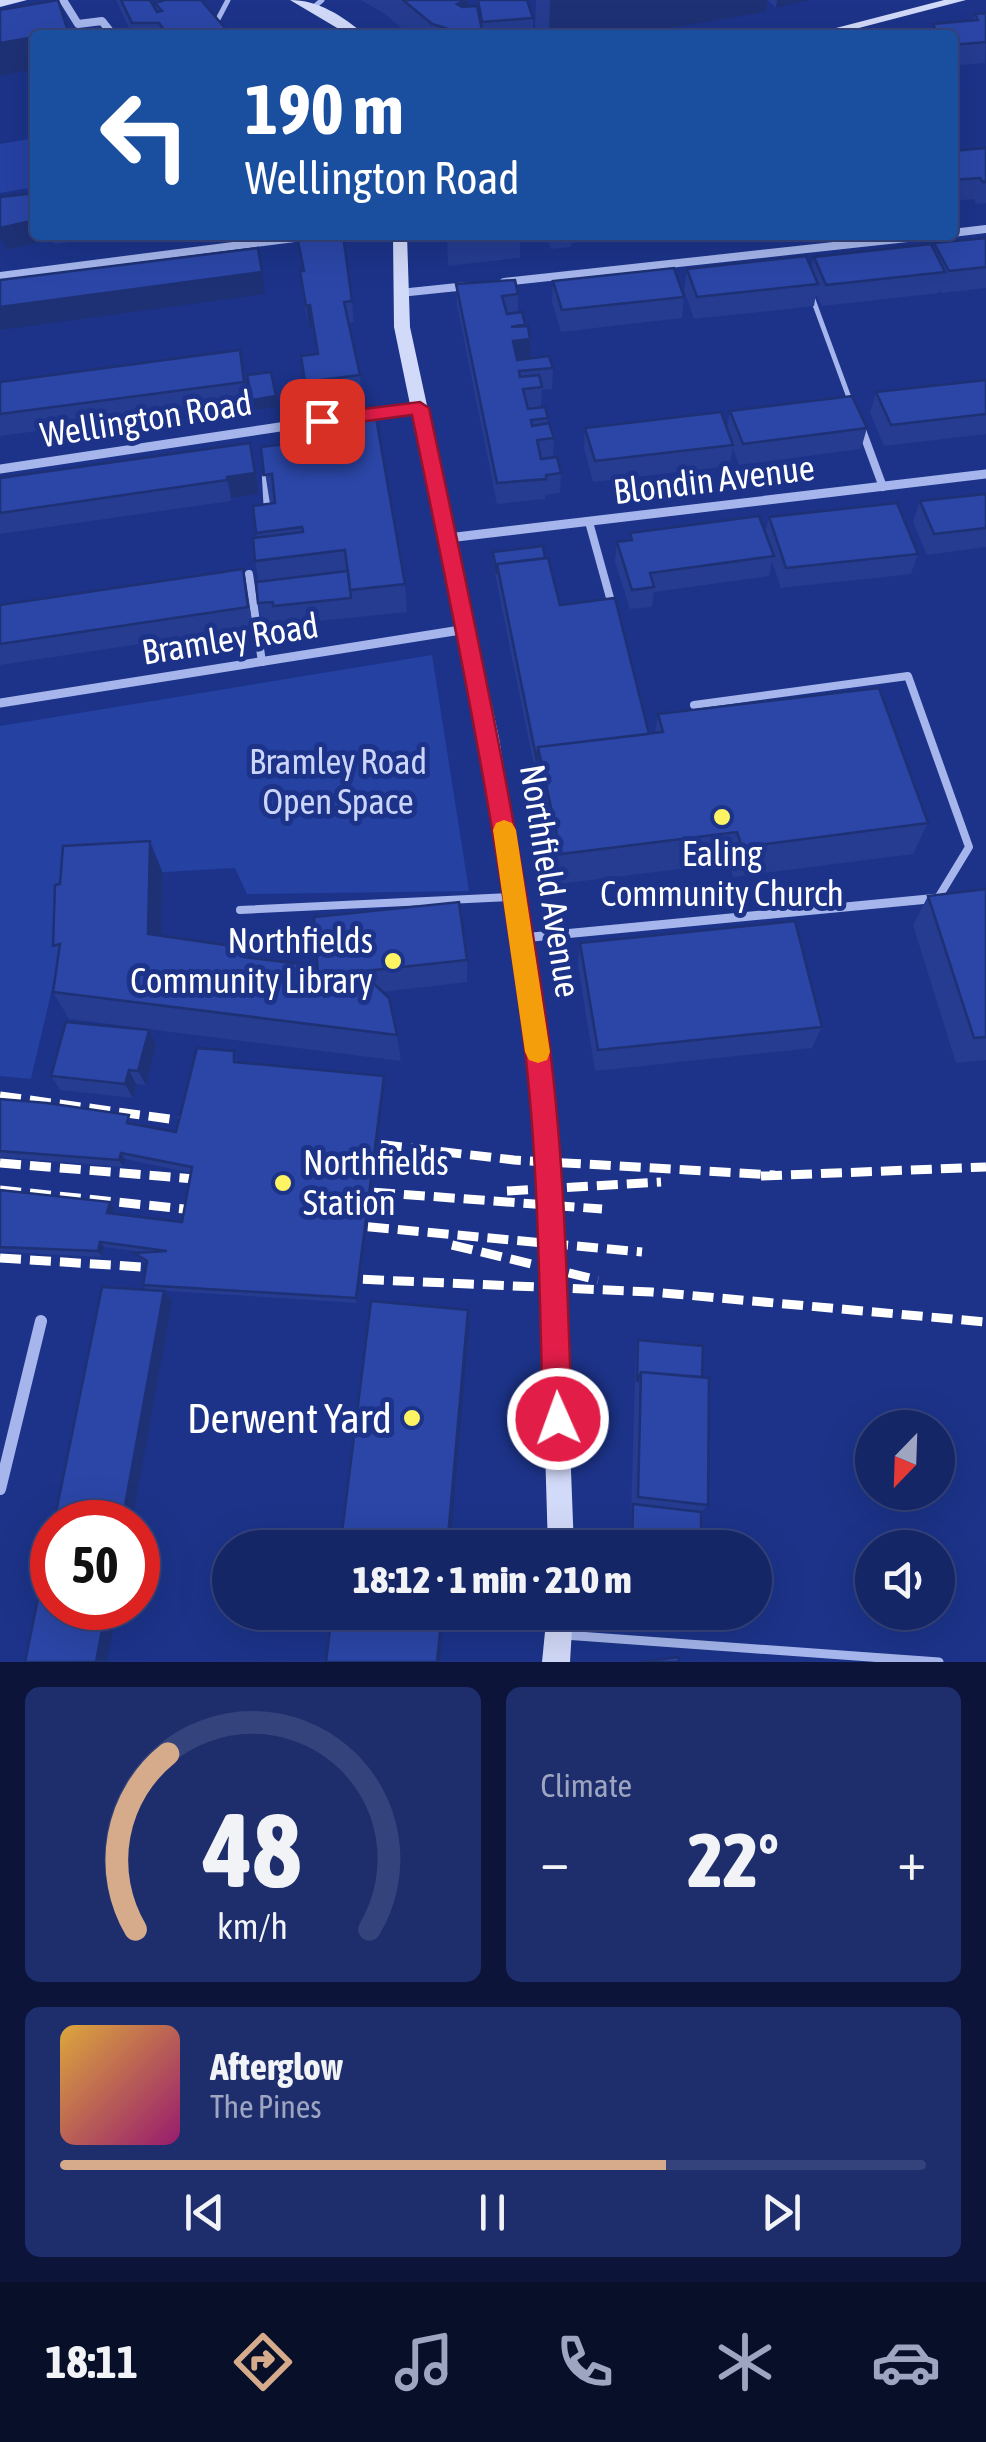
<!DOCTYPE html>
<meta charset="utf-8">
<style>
:root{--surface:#152667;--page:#1e2e6d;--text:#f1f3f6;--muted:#9da5c0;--line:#34437b;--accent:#d6ab8b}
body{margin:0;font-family:"Asap Condensed",sans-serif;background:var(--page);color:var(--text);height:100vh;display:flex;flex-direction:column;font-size:38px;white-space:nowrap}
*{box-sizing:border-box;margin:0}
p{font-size:32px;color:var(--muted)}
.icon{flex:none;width:55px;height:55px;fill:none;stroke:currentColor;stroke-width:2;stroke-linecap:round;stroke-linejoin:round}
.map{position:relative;height:1662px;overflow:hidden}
.side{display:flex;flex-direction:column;gap:25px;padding:25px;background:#0c1539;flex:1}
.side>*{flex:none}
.top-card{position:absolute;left:30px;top:30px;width:928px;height:210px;border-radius:10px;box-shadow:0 10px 40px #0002,0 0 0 2px var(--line);background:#1a4fa0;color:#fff;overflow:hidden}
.needle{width:65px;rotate:203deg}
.tools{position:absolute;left:855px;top:1410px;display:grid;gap:20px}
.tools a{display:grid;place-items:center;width:100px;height:100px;border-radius:50%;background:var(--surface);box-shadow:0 10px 40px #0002,0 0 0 2px var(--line);font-size:50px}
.speed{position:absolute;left:30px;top:1500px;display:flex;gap:20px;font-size:50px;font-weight:700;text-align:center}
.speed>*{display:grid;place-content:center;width:130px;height:130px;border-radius:50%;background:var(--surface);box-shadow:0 10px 40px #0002,0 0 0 2px var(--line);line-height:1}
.speed .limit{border:15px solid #d22;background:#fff;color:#111}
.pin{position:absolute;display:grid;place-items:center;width:85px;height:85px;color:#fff;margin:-42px;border-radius:20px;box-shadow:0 5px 15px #0006}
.me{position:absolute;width:110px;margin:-55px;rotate:358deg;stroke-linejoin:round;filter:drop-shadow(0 0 8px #0008)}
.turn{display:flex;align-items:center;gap:35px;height:210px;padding:0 50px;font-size:45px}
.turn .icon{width:130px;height:130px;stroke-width:2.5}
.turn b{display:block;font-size:70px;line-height:85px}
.big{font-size:75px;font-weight:800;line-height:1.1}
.side .tile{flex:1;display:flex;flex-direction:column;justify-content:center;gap:15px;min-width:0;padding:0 35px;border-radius:15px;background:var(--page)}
.side .dial{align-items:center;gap:0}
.dial svg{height:260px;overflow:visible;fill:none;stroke:var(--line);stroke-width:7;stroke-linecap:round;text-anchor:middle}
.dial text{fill:var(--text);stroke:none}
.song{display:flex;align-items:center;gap:30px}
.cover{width:120px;height:120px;border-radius:15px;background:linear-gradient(135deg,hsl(40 70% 55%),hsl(320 70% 35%))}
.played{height:10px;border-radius:5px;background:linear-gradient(90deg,var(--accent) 70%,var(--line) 70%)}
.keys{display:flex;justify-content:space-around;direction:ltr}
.heat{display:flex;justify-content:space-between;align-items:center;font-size:55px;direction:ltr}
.side .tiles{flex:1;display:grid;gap:25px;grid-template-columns:1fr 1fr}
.tile:last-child{grid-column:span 2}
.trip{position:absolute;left:212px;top:1530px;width:560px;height:100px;border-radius:50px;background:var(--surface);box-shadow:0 10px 40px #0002,0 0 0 2px var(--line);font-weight:800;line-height:100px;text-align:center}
.tabs{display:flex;height:160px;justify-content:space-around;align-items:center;background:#080f29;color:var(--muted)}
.tabs .icon{width:70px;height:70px}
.tabs .active{color:var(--accent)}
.tabs b{font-size:45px;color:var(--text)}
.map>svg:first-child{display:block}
.green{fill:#2541a2}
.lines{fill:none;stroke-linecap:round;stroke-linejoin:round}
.service-far2{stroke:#a6b6ec;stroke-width:5}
.service-far1{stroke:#a6b6ec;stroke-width:8}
.service{stroke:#a6b6ec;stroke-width:9}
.minor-far2{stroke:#a6b6ec;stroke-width:8}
.minor-far1{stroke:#a6b6ec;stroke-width:9}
.minor{stroke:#a6b6ec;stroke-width:12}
.secondary{fill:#d2daf9;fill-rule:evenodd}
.rail{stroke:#fff;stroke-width:9;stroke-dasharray:21 9;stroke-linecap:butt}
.secondary-bridge{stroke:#d2daf9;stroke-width:24}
.wall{fill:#253c90}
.shaded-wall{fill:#1e3175}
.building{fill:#2b46a7;stroke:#1e3175;stroke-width:2.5}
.route{fill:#e11d48;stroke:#92132f;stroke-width:2.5}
.slow{fill:#f59e0b}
.poi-dot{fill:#fdf363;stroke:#1c3389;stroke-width:4}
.labels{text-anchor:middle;stroke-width:10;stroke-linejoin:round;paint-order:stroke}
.street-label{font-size:35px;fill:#fff;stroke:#1c3389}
.park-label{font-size:35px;fill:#cbd5f9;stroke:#1c3389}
.poi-label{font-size:35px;fill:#fff;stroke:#1c3389}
.near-poi-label{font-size:42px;fill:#fff;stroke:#1c3389;text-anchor:end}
</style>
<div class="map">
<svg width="986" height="1662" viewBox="0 0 986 1662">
<rect width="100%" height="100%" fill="#1c3389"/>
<!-- green -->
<path class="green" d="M35,138v49l-35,6v-49z
M432,655l37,236 -222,3 -12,-26 -157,9 -47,202 -31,-3v-350z"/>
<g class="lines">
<!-- service-far2 -->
<path class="service-far2" d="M314,7l8,-7
M227,35l-11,-12 12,-23
M811,294l40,109"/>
<!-- service-far1 -->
<path class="service-far1" d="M862,430l21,57
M266,478l2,36
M589,522l23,83
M249,574l13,88
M694,705l214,-29 61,171 -31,51
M240,910l271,-13"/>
<!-- service -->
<path class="service" d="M564,1635l375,27"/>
<!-- minor-far2 -->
<path class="minor-far2" d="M63,0l15,24 24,-3 11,14
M952,233l34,-4
M0,276l318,-41
M504,282l431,-47
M400,293l67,-7
M366,415l54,-7
M308,423l12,-2"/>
<!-- minor-far1 -->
<path class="minor-far1" d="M0,469l320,-48
M448,538l538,-64
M0,703l467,-74
M522,938l417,-40"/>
<!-- minor -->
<path class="minor" d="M0,1489l41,-168"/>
<!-- secondary -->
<path class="secondary" d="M0,0h27l-27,7z
M290,0c28,0 53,16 75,35h-16z
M944,0h22l-134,35h-23z
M393,235h14l3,92 89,411 51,320 -3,7 -8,3 -8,-3 -3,-7 -49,-320 -85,-411z
M553,1303l9,3 3,9 9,233h-26l-7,-233 3,-9z
M547,1612h26l-3,50h-28z"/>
<!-- rail -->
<path class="rail" d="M0,1096l207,28
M351,1141l163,19 261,15
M0,1163l219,18
M761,1176l225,-9
M0,1190l214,22
M344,1190l258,19
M507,1191l154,-9
M338,1224l304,28
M452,1245l146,35
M0,1258l173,11
M333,1278l319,14 334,30"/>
<!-- secondary-bridge -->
<path class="secondary-bridge" d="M539,1058l9,105 5,152"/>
</g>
<!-- wall -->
<path class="wall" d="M116,0h34l7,12 -2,-9 76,32h-99z
M361,0h107v7l9,-1v-6h50l6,18v17h-123l-24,-20z
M536,0h232l-2,12 -135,23h-90l-6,-10z
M768,0h43l-35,8z
M986,13l-1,50 -33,3v-31l-21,-4 2,-7 40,-4 2,-6z
M986,148v55l-10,1 -2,-5 -22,2v-50z
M0,197l35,38h46l1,6 -28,3 -2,-5 -46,11 -4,-13v4h-2z
M447,235h73v23l-72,8z
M546,235h112v3l-20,2 -1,-4 -66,7v4l-20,2z
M297,236l55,65 2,21 -5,1 11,52 2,21 -54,7 -7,-47 16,-2 -5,-27h-3l-4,-17 -5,-39h3z
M986,238v50l-44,5 -2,-4 -1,4 -117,13 -6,-12 -2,12 -120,13 -10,-29 3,-21 124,-1 3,-11 119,-9 1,-5z
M553,281l131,16 -2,21 -121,14 -9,-30z
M456,284l62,10v18l12,27v19l23,10 -1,21 -10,1 -1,18 7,10 -1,6 7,14 -1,19 8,16 -1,20 -15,2v4l-48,5 -40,-199z
M240,350l8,53 -248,33v-54z
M986,380v54l-102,12 -14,-33 6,-21z
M730,411l137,17 -6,21 -122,16 -6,-17 -4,18 -136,16 -9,-34 1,-20 142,1z
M250,443l9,51 -28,4v3l-231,33v-56z
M261,447l144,137 2,28 -130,13 -1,-4 -14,1 -4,-19 1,-21 -4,-21 2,-23 -4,-32 17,-2z
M986,494v53l-59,8 -14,-33 7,-21z
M769,517l149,37 -7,20 -130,14 -9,-26 -3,14 -115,16 -2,15 -22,2 -15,-47 2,-20 12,-2 1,-7h135z
M493,552l52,6 15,47 89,129 6,-1 3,-19 270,109 -15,31 -180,23 -4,-14 -171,21 -61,-300 -4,-22z
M243,569l10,58 -253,38v-60z
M162,871l-1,65 83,21 61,24 13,-1v-4l149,-16v22l-85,10 15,43 4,26 -332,-42 -16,-27z
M986,889v171l-30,3 -43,-138 15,-29z
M580,943l242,84 -10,21 -217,23 -17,-106z
M156,1045l-10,40 -10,-1 -3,14 -73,-8 -9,-14z
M237,1058v5l148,20 -28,220 -205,-13 12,1 8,10 -25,-11 -4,-5 3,-21 -11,-11 7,-1 -38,-5 -2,10 -102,-5v-62l110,12 4,6 -1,6 69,8 9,-49 -66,-14 -2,8 -123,-10v-58l133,23v2l43,8z
M638,1340l64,37 6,128 -7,7v36h-71l6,-203z"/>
<!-- shaded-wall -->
<path class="shaded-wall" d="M468,0v30l-11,-26z
M550,0h218l-2,12 -135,23h-82z
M777,0h34l-35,8z
M35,37v32l-35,7v-33z
M0,220h35v15h16l1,4 -46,11 -4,-13v4h-2z
M84,235h21l-19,5z
M262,272l3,22 -265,36v-23z
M310,305l2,22h-3l-3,-21z
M525,324v15h5v21l-18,2 -1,-35z
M276,396l2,11 -24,3 -2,-10z
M250,443l9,51 -28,4 -4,-21z
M150,841l12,30 -1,92 -13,-29z
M300,964l7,27 -8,-9z
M149,1030l7,15 -10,40 -8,-14z
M129,1070l7,14 -3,14 -8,-14z
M384,1076l1,7 -28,220 -1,-5z
M121,1153l4,6 -2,8 -4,-7z
M110,1202l4,6 -2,11 -5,-6z
M100,1242l4,5 -2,10 -4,-6z
M164,1291l8,10 -40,221h-10z
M468,1310l1,17 -19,221h-3z
M106,1608h11l-10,54h-11z
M442,1612h2l-4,50h-3z"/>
<!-- building -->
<path class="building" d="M58,0l10,31 -21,4h-12v2l-35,6v-33z
M121,0h29l7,12 5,-1 -7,-8 10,-3h36l30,35h-63l-9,-12h-27z
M403,0h64l-10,4 5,3 15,-1 5,24 -27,1 -23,-7z
M478,0h49l6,18 -51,4z
M986,13v29l-34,3v-10l-60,-1 44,-3 -3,-7 45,-4 -3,-6z
M986,148v34h-3l-3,-4 -28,2v-29z
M35,193v27l-35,8v-31z
M307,235h36l9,66 -8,1 16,73 -55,7 -4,-26 17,-2 -8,-49 -4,1 -6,-35h4l-7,-35z
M986,238v29l-37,4 -15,-28z
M931,244l14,28 -119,13 -12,-28z
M258,248l4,24 -262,35v-27z
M806,256l12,28 -121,13 -10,-28z
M674,268l10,29 -122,13 -9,-29z
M515,280l3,14 -16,2 5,18 15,-2 3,12 -14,3 17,-1 2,13 -17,2 4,19 32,-4 4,12 -34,3 1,6 19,-2 3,12 -19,2 5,20 17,-2 3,11 -17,2 1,6 17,-3 5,15 -17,2 4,19 16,-2 4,16 -15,2v4l-49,4 -41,-199z
M240,350l4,32 -244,32v-32z
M271,372l5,24 -24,4 -5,-25z
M986,380v34l-95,11 -15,-33z
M852,396l15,32 -124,16 -13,-33z
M374,406l31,178 -55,6 -5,-40 -90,11 -2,-23 50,-6 -1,-5 -46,6 -3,-27 22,-3 -3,-29 -8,1 -3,-28 49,-6 -3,-24z
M721,412l12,33 -138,16 -10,-33z
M250,443l5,30 -28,4v3l-227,33v-35z
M986,494v34l-52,6 -14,-33z
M897,503l21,51 -132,14 -17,-51z
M759,516l15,40 -124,17 4,14 -22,3 -15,-48 15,-2 -2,-7z
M543,546l2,12 -48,6v10l-4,-22z
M548,558l12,47 55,-7 34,136 -111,13 -1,14 -40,-197z
M243,569l5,38 -248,37v-39z
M348,571l3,27 -78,8v-4l-15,1 -2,-21z
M879,688l49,135 -186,24 -5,-15 -176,22 -23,-107 125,-15 -5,-18z
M150,841l-2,93 84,12 12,11 56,7 -1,18 49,-6 23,5 18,17 8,37 -344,-43 7,-48 -7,2 2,-61 5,-1 3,-38z
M986,889v148l-12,1 -46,-142z
M459,902l8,58 -149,16 -4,-59z
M795,921l27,106 -224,23 -18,-107z
M66,1022l83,8 -11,41 -9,-1 -4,14 -74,-8z
M197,1048l37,3v11l150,14 -28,222 -213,-13 4,-24 -12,-8 32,-2 -67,-9 -2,9 -98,-4v-57l110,12 -3,11 75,9 10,-55 -71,-14 -2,7 -119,-9v-52l47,4 82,12 -2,8 49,9z
M102,1287l62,4 -42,231h-68z
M371,1301l97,9 -21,238h-107z
M638,1340l65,6 -1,31 -61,-5 -4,10z
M641,1372l68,6 -1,127 -70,-8z
M633,1504l68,8v36h-69z
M52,1530v78h54l-10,54h-71z
M332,1612h110l-5,50h-111z
M678,1657l1,5h-38z"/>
<!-- route -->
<path class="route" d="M420,402l9,6c44,205 88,410 118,618 18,130 20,262 25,393l-4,10 -10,5 -10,-5 -5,-10c-4,-131 -4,-263 -21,-393 -27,-205 -68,-408 -110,-611l-90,12 -9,-6 9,-7z"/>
<!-- slow -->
<path class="slow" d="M504,820l8,3 4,7 34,222 -3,8 -9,3 -9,-3 -4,-8 -32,-222 3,-7z"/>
<!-- markers -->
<g class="poi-dot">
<circle cx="722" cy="817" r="10"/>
<circle cx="393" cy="961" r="10"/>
<circle cx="283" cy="1183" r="10"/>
<circle cx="412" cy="1418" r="10"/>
</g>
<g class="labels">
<!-- street labels -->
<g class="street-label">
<text transform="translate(146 419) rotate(-9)" y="12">Wellington Road</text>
<text transform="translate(714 480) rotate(-7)" y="12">Blondin Avenue</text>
<text transform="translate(230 639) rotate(-9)" y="12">Bramley Road</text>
<text transform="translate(550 881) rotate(81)" y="12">Northfield Avenue</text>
</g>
<!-- park labels -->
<g class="park-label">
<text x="338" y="774">Bramley Road<tspan x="338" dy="40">Open Space</tspan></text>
</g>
<!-- poi labels -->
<g class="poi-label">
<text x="722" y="866">Ealing<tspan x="722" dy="40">Community Church</tspan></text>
<text x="373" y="953" text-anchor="end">Northfields<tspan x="373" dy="40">Community Library</tspan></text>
<text x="303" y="1175" text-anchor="start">Northfields<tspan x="303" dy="40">Station</tspan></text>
</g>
<!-- near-poi labels -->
<g class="near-poi-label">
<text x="392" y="1433">Derwent Yard</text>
</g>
</g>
</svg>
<div class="tools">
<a><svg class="needle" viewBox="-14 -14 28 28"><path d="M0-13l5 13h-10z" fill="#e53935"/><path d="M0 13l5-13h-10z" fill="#9da5c0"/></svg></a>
<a><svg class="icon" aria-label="sound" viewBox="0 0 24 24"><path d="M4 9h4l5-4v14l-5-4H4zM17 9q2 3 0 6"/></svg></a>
</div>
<div class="speed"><div class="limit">50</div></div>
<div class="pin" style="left:322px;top:421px;background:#d93025"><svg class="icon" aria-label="arrive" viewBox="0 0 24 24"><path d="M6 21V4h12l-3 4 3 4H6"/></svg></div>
<svg class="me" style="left:558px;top:1419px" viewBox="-20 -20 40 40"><circle r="17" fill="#e11d48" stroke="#fff" stroke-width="3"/><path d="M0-11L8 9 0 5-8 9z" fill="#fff"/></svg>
<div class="trip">18:12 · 1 min · 210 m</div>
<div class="top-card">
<div class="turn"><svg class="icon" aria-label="left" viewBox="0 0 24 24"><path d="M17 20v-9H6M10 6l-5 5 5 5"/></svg><div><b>190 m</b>Wellington Road</div></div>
</div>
</div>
<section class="side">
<div class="tiles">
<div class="tile dial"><svg viewBox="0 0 100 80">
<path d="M14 69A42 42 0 1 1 86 69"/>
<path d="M14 69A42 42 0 0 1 24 15" stroke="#d6ab8b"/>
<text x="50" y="56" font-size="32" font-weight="700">48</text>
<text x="50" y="72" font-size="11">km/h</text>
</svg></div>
<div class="tile"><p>Climate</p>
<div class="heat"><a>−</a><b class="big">22°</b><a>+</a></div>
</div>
<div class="tile">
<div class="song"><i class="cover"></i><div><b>Afterglow</b><p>The Pines</p></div></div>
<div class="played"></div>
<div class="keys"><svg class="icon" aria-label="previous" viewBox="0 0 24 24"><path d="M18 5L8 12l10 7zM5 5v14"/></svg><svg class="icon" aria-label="pause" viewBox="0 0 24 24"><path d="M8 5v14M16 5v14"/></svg><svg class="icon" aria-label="next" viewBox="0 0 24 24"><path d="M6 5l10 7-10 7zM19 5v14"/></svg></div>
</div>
</div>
</section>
<nav class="tabs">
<b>18:11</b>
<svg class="icon active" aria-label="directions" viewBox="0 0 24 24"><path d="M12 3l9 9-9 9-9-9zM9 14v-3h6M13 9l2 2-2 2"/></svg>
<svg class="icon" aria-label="music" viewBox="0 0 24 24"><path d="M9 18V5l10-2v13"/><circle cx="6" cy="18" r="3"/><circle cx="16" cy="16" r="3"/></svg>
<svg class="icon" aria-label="phone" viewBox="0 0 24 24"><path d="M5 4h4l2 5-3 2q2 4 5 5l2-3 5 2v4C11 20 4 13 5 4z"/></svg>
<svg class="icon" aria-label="climate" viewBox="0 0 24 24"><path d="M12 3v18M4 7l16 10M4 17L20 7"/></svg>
<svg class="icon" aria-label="car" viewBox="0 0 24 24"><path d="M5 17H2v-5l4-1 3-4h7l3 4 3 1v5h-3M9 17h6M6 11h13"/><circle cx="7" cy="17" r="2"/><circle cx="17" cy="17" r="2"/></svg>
</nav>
